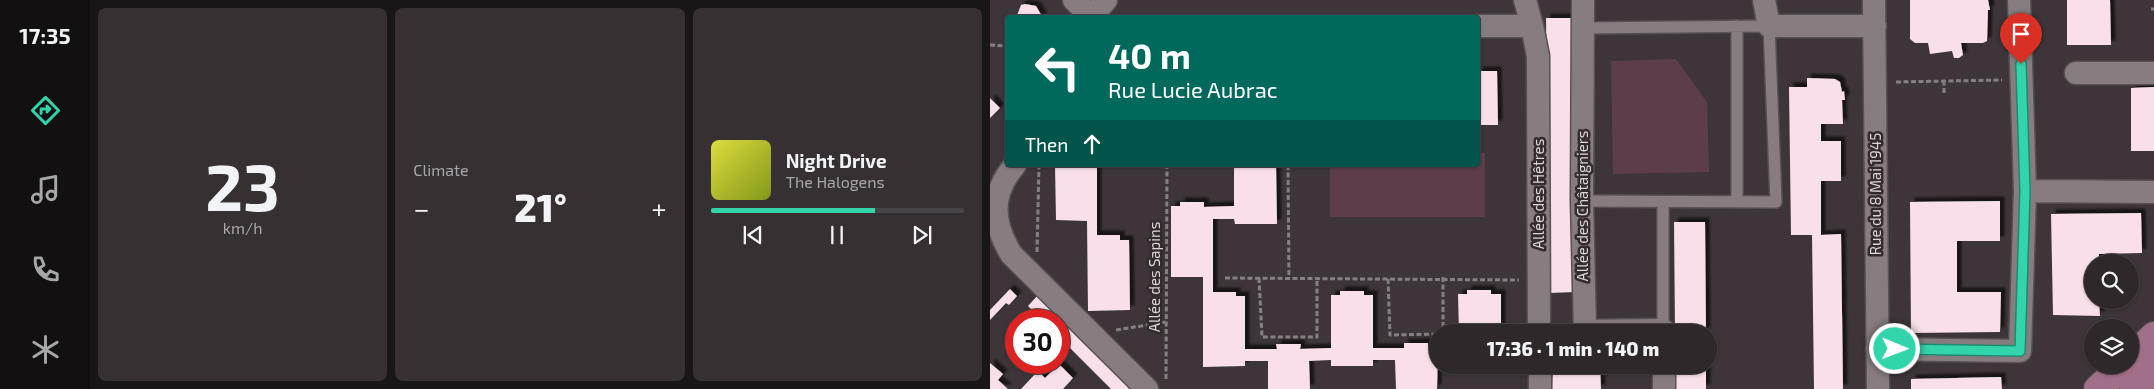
<!DOCTYPE html>
<meta charset="utf-8">
<style>
:root{--surface:#2e282b;--page:#363033;--text:#f1f3f6;--muted:#a7a6a9;--line:#494447;--accent:#32d4a9}
body{margin:0;font-family:"Exo 2",sans-serif;background:var(--page);color:var(--text);height:100vh;display:flex;flex-direction:column;font-size:19px;white-space:nowrap}
*{box-sizing:border-box;margin:0}
p{font-size:16px;color:var(--muted)}
.icon{flex:none;width:28px;height:28px;fill:none;stroke:currentColor;stroke-width:2;stroke-linecap:round;stroke-linejoin:round}
.map{position:relative;flex:1;overflow:hidden}
.details{display:flex;flex-direction:column;gap:8px;padding:8px;background:#191618;width:900px}
.details>*{flex:none}
.guide{position:absolute;left:15px;top:15px;width:475px;height:152px;border-radius:5px;box-shadow:0 1px 4px #0004,0 0 0 1px var(--line);background:#00695c;color:#fff;overflow:hidden}
.buttons{position:absolute;left:1094px;top:254px;display:grid;gap:10px}
.buttons a{display:grid;place-items:center;width:55px;height:55px;border-radius:50%;background:var(--surface);box-shadow:0 1px 4px #0004,0 0 0 1px var(--line);font-size:25px}
.speed{position:absolute;left:15px;top:309px;display:flex;gap:10px;font-size:25px;font-weight:700;text-align:center}
.speed>*{display:grid;place-content:center;width:65px;height:65px;border-radius:50%;background:var(--surface);box-shadow:0 1px 4px #0004,0 0 0 1px var(--line);line-height:1}
.speed .limit{border:8px solid #d22;background:#fff;color:#111}
.pin{position:absolute;display:grid;place-items:center;width:42px;height:42px;color:#fff;margin:-51px -21px;border-radius:50% 50% 50% 0;rotate:-45deg;box-shadow:0 0 5px #0007}
.pin .icon{rotate:45deg}
.me{position:absolute;width:55px;margin:-28px;rotate:91deg;stroke-linejoin:round;filter:drop-shadow(0 0 4px #0008)}
.turn{display:flex;align-items:center;gap:18px;height:105px;padding:0 20px;font-size:22px}
.turn .icon{width:65px;height:65px;stroke-width:2.5}
.turn b{display:block;font-size:35px;line-height:42px}
.then{display:flex;align-items:center;height:48px;padding:0 20px;background:#0003;gap:10px;font-size:19px}
.big{font-size:38px;font-weight:800;line-height:1.1}
.details .card{flex:1;display:flex;flex-direction:column;justify-content:center;gap:8px;min-width:0;padding:0 18px;border-radius:8px;background:var(--page)}
.details .dial{align-items:center;gap:0}
.dial b{font-size:65px;line-height:1}
.song{display:flex;align-items:center;gap:15px}
.cover{width:60px;height:60px;border-radius:8px;background:linear-gradient(135deg,hsl(60 70% 55%),hsl(70 70% 35%))}
.played{height:5px;border-radius:2px;background:linear-gradient(90deg,var(--accent) 65%,var(--line) 65%)}
.keys{display:flex;justify-content:space-around;direction:ltr}
.heat{display:flex;justify-content:space-between;align-items:center;font-size:28px;direction:ltr}
.details .tiles{flex:1;display:grid;gap:8px;grid-template-columns:repeat(3,1fr)}
.trip{position:absolute;left:439px;top:324px;width:288px;height:50px;border-radius:25px;background:var(--surface);box-shadow:0 1px 4px #0004,0 0 0 1px var(--line);font-weight:800;line-height:50px;text-align:center}
main{display:flex;flex:1;min-height:0}
.tab-bar{display:flex;flex-direction:column;width:90px;justify-content:space-around;align-items:center;background:#121011;color:var(--muted)}
.tab-bar .icon{width:35px;height:35px}
.tab-bar .selected{color:var(--accent)}
.tab-bar b{font-size:22px;color:var(--text)}
.map>svg:first-child{display:block}
.green{fill:#5d3d4c}
.building{fill:#f8dfea;filter:url(#shadow)}
.lines{fill:none;stroke-linecap:round;stroke-linejoin:round}
.service-casing{stroke:#575153;stroke-width:14}
.minor-casing{stroke:#575153;stroke-width:25}
.primary-casing{stroke:#575153;stroke-width:30}
.path{stroke:#857f82;stroke-width:3;stroke-dasharray:5 2.5;stroke-linecap:butt}
.service{stroke:#877d81;stroke-width:11}
.minor{stroke:#877d81;stroke-width:22}
.primary{stroke:#a26f88;stroke-width:28}
.route-casing{stroke:#208a6e;stroke-width:12}
.route{stroke:#32d4a9;stroke-width:9}
.labels{text-anchor:middle;stroke-width:5;stroke-linejoin:round;paint-order:stroke}
.street-label{font-size:15px;fill:#dad5d7;stroke:#332b2e}
</style>
<main>
<nav class="tab-bar">
<b>17:35</b>
<svg class="icon selected" aria-label="directions" viewBox="0 0 24 24"><path d="M12 3l9 9-9 9-9-9zM9 14v-3h6M13 9l2 2-2 2"/></svg>
<svg class="icon" aria-label="music" viewBox="0 0 24 24"><path d="M9 18V5l10-2v13"/><circle cx="6" cy="18" r="3"/><circle cx="16" cy="16" r="3"/></svg>
<svg class="icon" aria-label="phone" viewBox="0 0 24 24"><path d="M5 4h4l2 5-3 2q2 4 5 5l2-3 5 2v4C11 20 4 13 5 4z"/></svg>
<svg class="icon" aria-label="climate" viewBox="0 0 24 24"><path d="M12 3v18M4 7l16 10M4 17L20 7"/></svg>
</nav>
<section class="details">
<div class="tiles">
<div class="card dial"><b>23</b><p>km/h</p></div>
<div class="card"><p>Climate</p>
<div class="heat"><a>−</a><b class="big">21°</b><a>+</a></div>
</div>
<div class="card">
<div class="song"><i class="cover"></i><div><b>Night Drive</b><p>The Halogens</p></div></div>
<div class="played"></div>
<div class="keys"><svg class="icon" aria-label="previous" viewBox="0 0 24 24"><path d="M18 5L8 12l10 7zM5 5v14"/></svg><svg class="icon" aria-label="pause" viewBox="0 0 24 24"><path d="M8 5v14M16 5v14"/></svg><svg class="icon" aria-label="next" viewBox="0 0 24 24"><path d="M6 5l10 7-10 7zM19 5v14"/></svg></div>
</div>
</div>
</section>
<div class="map">
<svg width="1164" height="389" viewBox="0 0 1164 389">
<defs>
<filter id="shadow"><feDropShadow dx="4.5" dy="-4.5" stdDeviation="1" flood-color="#0009"/></filter>
</defs>
<rect width="100%" height="100%" fill="#3d3539"/>
<!-- green -->
<path class="green" d="M686,59l31,43 2,70 -96,2 -2,-113z
M488,153h7v64h-155v-52h148z"/>
<!-- building -->
<path class="building" d="M920,0h78l2,10h-2l-1,31 -4,2h-22l2,12 -4,3h-5l-2,-7 -22,3 -2,-11h-13l-5,-4z
M1077,0h43l1,45h-44z
M35,4l11,2 7,12h-27l5,-13z
M556,18h27l2,274 -26,1z
M488,71h19l1,54h-20z
M817,78l28,1 5,3 2,10 2,-1 1,9h-3l1,24h-22v17h20v40h-20v54l20,-1 2,155h-29l-2,-154h-21l-2,-148h18z
M1164,87v64h-23v-63z
M0,98l10,10 -10,10z
M65,165h42v70h23v5h9l1,70 -42,1 -1,-90 -31,-1z
M129,165h42v2h-42z
M244,165h42l1,59h-42l-1,-5h-21v73h23v4h9v53h32l-1,-5h25l-1,5 31,-1v-53h9v-4h24v4h9v53h31v-5h24v4h10l-1,42h-41l-1,-29h-22v6h-42v-6l-22,1 1,28h-42v-28h-23v5l-42,1v-90h-32v-71h9v-4h24v5l30,-1z
M1010,201v40h-43v51h44l-1,40 -89,1 -1,-131z
M1151,213l1,40 -43,1v8h-7v38h7l1,16 -47,-1 -2,-101z
M684,222h31l1,110h-31z
M20,289l7,7 -8,9 -3,-2 -16,17v-10z
M477,290h24v4h10v38h-42l-1,-38h9z
M49,294l94,95h-22l-52,-52v-17h-17l-14,-14z
M0,363l13,11 -5,6 10,9h-18z
M69,364l14,14 -10,11h-42l17,-18 7,7z
M563,365h47l1,24h-49z
M685,365h31v24h-31z
M1011,377l1,12h-91v-10z"/>
<g class="lines">
<!-- service casing -->
<g class="service-casing">
<path id="service" d="M747,26v176
M592,201l194,1 -7,-176 -186,2
M549,330l46,1
M673,330v-128"/>
</g>
<!-- minor casing -->
<g class="minor-casing">
<path id="minor" d="M84,0l19,18
M535,0l7,26
M593,0l-1,201 3,130 78,-1v2
M774,0l5,26h106
M884,0l4,389
M102,16l14,-16
M488,26h54l6,30 1,276
M1086,73h78
M25,165c-25,29 -23,57 -4,89l136,135
M1035,191l129,1
M887,349l143,2 5,-160 -6,-191
M550,365v24
M674,365v24"/>
</g>
<!-- primary casing -->
<g class="primary-casing">
<path id="primary" d="M1140,359l24,-23
M1108,389l26,-24
M1144,389l20,-20"/>
</g>
<!-- path -->
<path class="path" d="M1161,9h3
M0,45l18,1
M906,82l106,-2
M954,93v-12
M298,165l1,113
M47,252l2,-87
M453,277v55
M235,278l294,2
M269,278l3,59h55v-59
M398,279l2,56 48,-1
M126,330l50,-8
M176,379l1,-214"/>
<!-- service -->
<use href="#service" class="service"/>
<!-- minor -->
<use href="#minor" class="minor"/>
<!-- primary -->
<use href="#primary" class="primary"/>
</g>
<g class="lines">
<!-- route casing -->
<g class="route-casing">
<path id="route" d="M905,349l125,2 5,-160 -4,-127"/>
</g>
<!-- route -->
<use href="#route" class="route"/>
</g>
<g class="labels">
<!-- street labels -->
<g class="street-label">
<text transform="translate(549 194) rotate(-90)" y="5">Allée des Hêtres</text>
<text transform="translate(886 194) rotate(-90)" y="5">Rue du 8 Mai 1945</text>
<text transform="translate(593 206) rotate(-90)" y="5">Allée des Châtaigniers</text>
<text transform="translate(165 277) rotate(-90)" y="5">Allée des Sapins</text>
</g>
</g>
</svg>
<div class="buttons">
<a><svg class="icon" aria-label="search" viewBox="0 0 24 24"><circle cx="10" cy="10" r="6"/><path d="M15 15l6 6"/></svg></a>
<a><svg class="icon" aria-label="layers" viewBox="0 0 24 24"><path d="M12 4l9 5-9 5-9-5zM3 14l9 5 9-5"/></svg></a>
</div>
<div class="speed"><div class="limit">30</div></div>
<div class="pin" style="left:1031px;top:64px;background:#d93025"><svg class="icon" aria-label="arrive" viewBox="0 0 24 24"><path d="M6 21V4h12l-3 4 3 4H6"/></svg></div>
<svg class="me" style="left:905px;top:349px" viewBox="-20 -20 40 40"><circle r="17" fill="#32d4a9" stroke="#fff" stroke-width="3"/><path d="M0-11L8 9 0 5-8 9z" fill="#fff"/></svg>
<div class="trip">17:36 · 1 min · 140 m</div>
<div class="guide">
<div class="turn"><svg class="icon" aria-label="left" viewBox="0 0 24 24"><path d="M17 20v-9H6M10 6l-5 5 5 5"/></svg><div><b>40 m</b>Rue Lucie Aubrac</div></div>
<div class="then">Then<svg class="icon" aria-label="ahead" viewBox="0 0 24 24"><path d="M12 20V5M6 11l6-6 6 6"/></svg></div>
</div>
</div>
</main>
